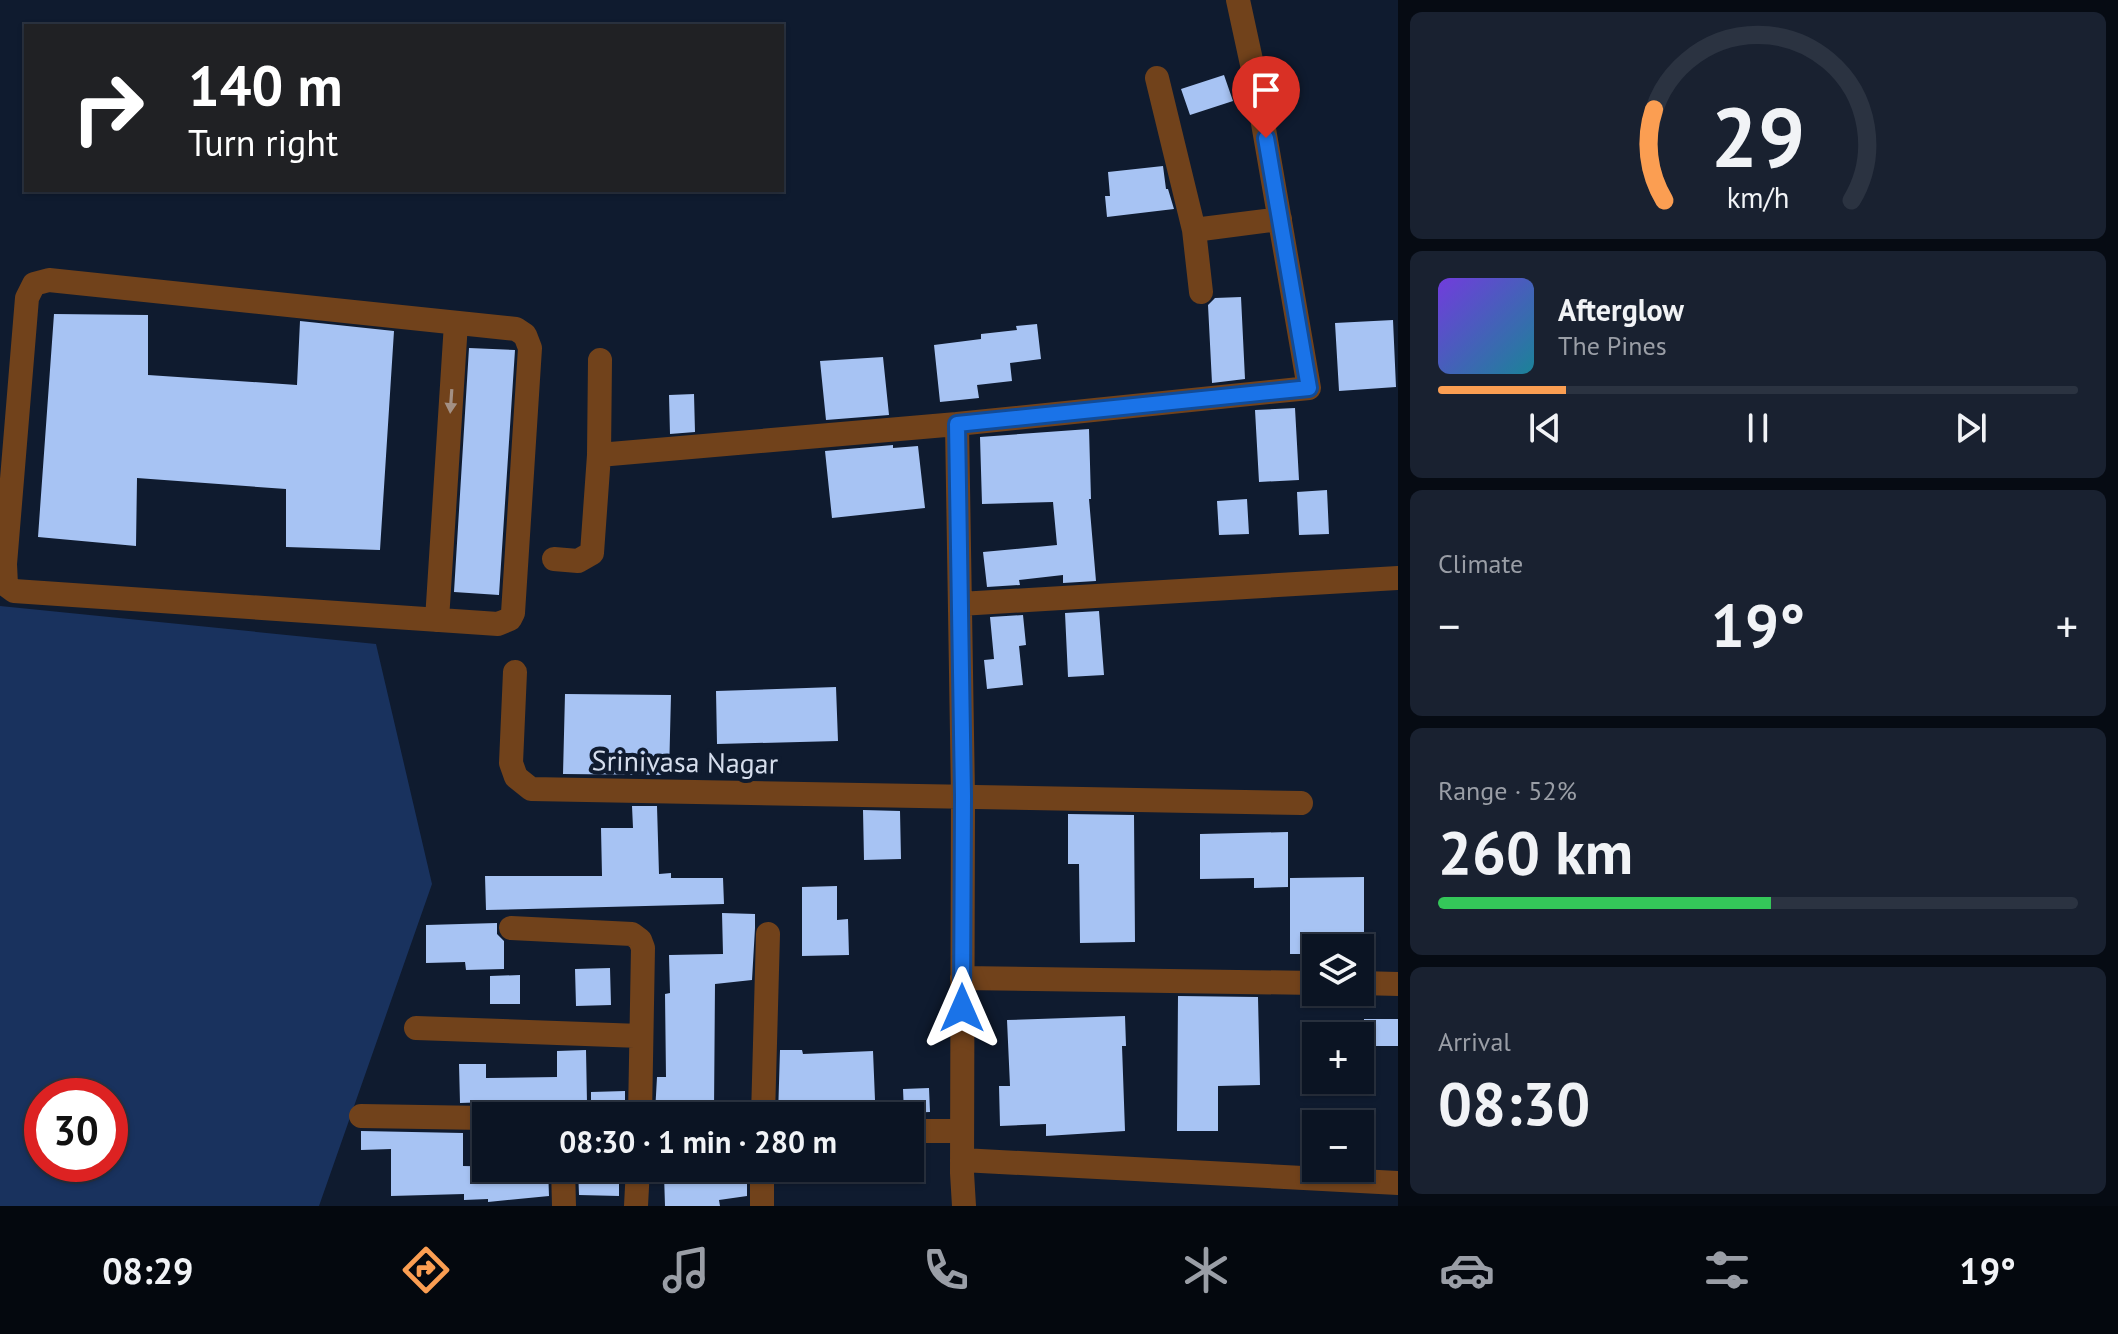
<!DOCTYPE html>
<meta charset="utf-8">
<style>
:root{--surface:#0b1423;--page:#192130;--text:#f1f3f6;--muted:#9a9ea6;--line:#2b3341;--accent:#fb9e52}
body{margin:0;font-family:"PT Sans",sans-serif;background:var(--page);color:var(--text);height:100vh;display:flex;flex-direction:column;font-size:30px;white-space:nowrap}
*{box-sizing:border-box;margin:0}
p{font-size:26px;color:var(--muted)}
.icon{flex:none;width:44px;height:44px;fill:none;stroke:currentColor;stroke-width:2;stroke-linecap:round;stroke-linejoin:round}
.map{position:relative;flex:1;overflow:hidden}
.details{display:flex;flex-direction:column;gap:12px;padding:12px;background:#060b13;width:720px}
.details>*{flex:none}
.banner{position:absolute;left:24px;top:24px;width:760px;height:168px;border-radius:0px;box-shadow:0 2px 6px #0004,0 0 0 2px var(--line);background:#202124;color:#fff;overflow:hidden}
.fabs{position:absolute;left:1302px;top:934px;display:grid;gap:16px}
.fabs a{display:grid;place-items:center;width:72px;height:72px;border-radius:0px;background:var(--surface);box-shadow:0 2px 6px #0004,0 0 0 2px var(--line);font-size:40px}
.speed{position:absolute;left:24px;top:1078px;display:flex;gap:16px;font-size:40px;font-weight:700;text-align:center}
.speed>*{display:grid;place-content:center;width:104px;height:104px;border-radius:50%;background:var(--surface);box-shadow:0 2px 6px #0004,0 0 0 2px var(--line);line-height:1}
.speed .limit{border:12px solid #d22;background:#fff;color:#111}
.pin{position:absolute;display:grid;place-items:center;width:68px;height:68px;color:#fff;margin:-82px -34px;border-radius:50% 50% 50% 0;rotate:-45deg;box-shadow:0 0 8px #0007}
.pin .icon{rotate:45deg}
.me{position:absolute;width:88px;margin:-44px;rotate:0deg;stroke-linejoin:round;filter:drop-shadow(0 0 6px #0008)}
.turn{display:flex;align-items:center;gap:28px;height:168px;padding:0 32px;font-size:36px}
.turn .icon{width:104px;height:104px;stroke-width:2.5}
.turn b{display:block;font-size:56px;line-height:68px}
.big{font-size:60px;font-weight:700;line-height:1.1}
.details .widget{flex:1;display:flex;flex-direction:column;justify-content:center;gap:12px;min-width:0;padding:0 28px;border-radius:12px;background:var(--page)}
.details .dial{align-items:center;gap:0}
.dial svg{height:208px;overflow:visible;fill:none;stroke:var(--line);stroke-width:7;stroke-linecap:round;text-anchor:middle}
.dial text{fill:var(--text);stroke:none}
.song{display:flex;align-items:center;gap:24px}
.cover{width:96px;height:96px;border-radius:12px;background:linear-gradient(135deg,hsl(260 70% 55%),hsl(190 70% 35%))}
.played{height:8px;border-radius:4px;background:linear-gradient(90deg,var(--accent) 20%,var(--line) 20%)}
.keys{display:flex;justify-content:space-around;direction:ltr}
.heat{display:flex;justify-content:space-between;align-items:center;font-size:44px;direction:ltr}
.charge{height:12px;border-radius:6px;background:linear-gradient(90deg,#34c759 52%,var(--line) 0)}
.trip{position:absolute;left:472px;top:1102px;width:452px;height:80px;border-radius:0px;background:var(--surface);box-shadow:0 2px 6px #0004,0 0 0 2px var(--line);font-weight:700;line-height:80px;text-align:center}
.tabs{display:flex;height:128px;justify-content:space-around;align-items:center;background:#04080e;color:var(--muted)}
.tabs .icon{width:56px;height:56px}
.tabs .selected{color:var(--accent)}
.tabs b{font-size:36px;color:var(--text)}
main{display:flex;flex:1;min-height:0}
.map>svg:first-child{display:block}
.green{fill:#19325e;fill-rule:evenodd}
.building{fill:#a7c3f3}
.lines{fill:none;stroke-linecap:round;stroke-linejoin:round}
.minor{stroke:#71421b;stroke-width:24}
.oneway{fill:#a39084}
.route-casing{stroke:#114b97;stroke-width:20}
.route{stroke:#1a73e8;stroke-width:14}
.labels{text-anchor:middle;stroke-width:8;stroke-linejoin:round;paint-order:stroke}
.street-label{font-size:28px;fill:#d5ddec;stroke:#0f1b2f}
</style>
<main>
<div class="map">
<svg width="1398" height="1206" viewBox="0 0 1398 1206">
<rect width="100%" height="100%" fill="#0f1b2f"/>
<!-- green -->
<path class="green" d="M0,606l376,38 56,240 -113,322h-319zM42,1096h68v68h-68z"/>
<!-- building -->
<path class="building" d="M1224,75l9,26 -43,14 -9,-26z
M1163,166l3,23h2l6,20 -67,8 -2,-21h5l-2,-24z
M1241,297l4,82 -33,4 -4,-78 7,-7z
M54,314l94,1v60l149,10 3,-64 94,10 -14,219 -94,-3v-58l-149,-11 -1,68 -98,-9z
M1393,320l3,67 -57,4 -4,-68z
M1037,324l4,35 -31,4 2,18 -35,4 2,13 -39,4 -6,-57 47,-6v-5l36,-4 -1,-4z
M469,348l46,2 -16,245 -45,-3z
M883,357l6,58 -63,5 -6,-59z
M694,394l1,38 -25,2 -1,-39z
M1295,408l4,72 -40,2 -4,-72z
M1089,429l2,70h-2l7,82 -33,2v-8l-44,5 1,5 -33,2 -4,-35 74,-7 -4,-43 -71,2 -2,-67z
M893,445v3l25,-2 7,62 -93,10 -7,-67z
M1327,490l2,44 -30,1 -2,-43z
M1247,499l2,35 -30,1 -2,-34z
M1099,611l5,64 -36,2 -3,-64z
M1023,615l3,30 -7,1 4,39 -36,4 -3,-29 10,-1 -4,-42z
M836,687l2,54 -121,3 -1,-53z
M565,694l106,1 -2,80 -106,-1z
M632,806h25l2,68 12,-1v5h52l1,26 -238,6 -1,-34h117l-1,-48h32z
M863,810l37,1 1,48 -37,1z
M1068,814l66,1 1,127 -55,1 -1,-79h-11z
M1288,832v55l-34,1v-10l-54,1v-45z
M1364,877v69l-50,1v7h-24v-76z
M837,886v34l11,-1 1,36 -47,1v-69z
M722,913l33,1v14l-3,52 -37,4 -1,127 -59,2 2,-36h9l-1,-83 5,-1 -1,-38 54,-1z
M497,923v11l7,7v28l-38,1 -1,-8 -39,1v-38z
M610,968l1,37 -35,1 -1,-37z
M520,975v29h-30v-28z
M1178,996l80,1 2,88 -42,1v45h-41z
M1125,1016l1,30h-4l3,85 -79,5v-12l-46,2 -1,-40h11l-3,-66z
M1364,1019h34v27h-34z
M586,1050l1,53 -70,2v-4l-57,2 -1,-39h27v14l71,-1v-26z
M780,1050h22l1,4 70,-3 2,49 -71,3 1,13h-27z
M929,1088l1,24 -26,1 -1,-24z
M625,1091v22h-5v3h-29v-24z
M361,1131l102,2v33l85,2 1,28 -61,6v-3l-24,1v-6l-73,2v-47l-30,1z
M578,1168h41v28l-40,-1z
M747,1171v25l-28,4 1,6h-55l-1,-32z"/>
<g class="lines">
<!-- minor -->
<path class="minor" d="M1157,78l37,152
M49,280l467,49 9,6 5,13 -17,265 -3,6 -12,5 -484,-33 -8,-6 -1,-21 22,-266 7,-14z
M1201,292l-7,-62 86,-11
M957,424l352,-36 -53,-305 -18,-83
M599,455l358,-31 6,372 -1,377 2,33
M554,559l24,2 14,-8 7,-98 1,-95
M960,604l438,-26
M437,620l19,-297
M515,672l-4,91 5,14 15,12 770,14
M511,928l121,6 8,6 3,8 -3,168
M962,978l354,5
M1360,983l38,1
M416,1028l225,8
M361,1116l125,2
M763,1116l5,-182
M910,1131h52
M962,1160l436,23
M563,1168l1,38
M636,1206l2,-38
M762,1206v-38"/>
</g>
<!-- one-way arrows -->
<defs><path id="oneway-solid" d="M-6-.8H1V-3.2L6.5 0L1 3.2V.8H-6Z" transform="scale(2)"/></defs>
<use class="oneway" href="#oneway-solid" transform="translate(451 401) rotate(94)"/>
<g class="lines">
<!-- route casing -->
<g class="route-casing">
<path id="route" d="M962,1008l1,-212 -6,-372 352,-36 -43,-250"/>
</g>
<!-- route -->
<use href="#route" class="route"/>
</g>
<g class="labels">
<!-- street labels -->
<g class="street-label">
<text transform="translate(685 762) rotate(1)" y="10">Srinivasa Nagar</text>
</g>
</g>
</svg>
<div class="fabs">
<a><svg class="icon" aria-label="layers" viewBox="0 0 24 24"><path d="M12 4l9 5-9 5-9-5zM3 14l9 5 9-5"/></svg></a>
<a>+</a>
<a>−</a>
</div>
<div class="speed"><div class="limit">30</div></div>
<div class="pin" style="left:1266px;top:138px;background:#d93025"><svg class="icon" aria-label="arrive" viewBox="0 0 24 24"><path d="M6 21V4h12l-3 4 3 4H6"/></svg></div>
<svg class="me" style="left:962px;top:1008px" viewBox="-20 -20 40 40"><path d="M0-17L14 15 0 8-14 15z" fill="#1a73e8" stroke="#fff" stroke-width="4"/></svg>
<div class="trip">08:30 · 1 min · 280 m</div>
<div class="banner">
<div class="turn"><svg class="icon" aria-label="right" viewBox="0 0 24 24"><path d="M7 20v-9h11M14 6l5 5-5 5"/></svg><div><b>140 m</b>Turn right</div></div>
</div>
</div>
<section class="details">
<div class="widget dial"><svg viewBox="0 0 100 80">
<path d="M14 69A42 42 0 1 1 86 69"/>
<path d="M14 69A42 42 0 0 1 10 34" stroke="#fb9e52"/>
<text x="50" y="56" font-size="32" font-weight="700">29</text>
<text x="50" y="72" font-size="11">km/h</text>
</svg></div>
<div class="widget">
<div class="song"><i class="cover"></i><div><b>Afterglow</b><p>The Pines</p></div></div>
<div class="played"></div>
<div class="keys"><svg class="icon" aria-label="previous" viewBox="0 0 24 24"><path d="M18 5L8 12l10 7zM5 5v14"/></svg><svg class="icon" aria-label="pause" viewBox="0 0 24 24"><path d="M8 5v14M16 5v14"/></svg><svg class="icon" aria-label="next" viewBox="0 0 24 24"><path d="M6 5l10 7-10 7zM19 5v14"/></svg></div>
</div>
<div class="widget"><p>Climate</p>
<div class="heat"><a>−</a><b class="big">19°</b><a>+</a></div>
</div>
<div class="widget"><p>Range · 52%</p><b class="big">260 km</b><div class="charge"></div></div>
<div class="widget"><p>Arrival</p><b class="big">08:30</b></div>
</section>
</main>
<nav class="tabs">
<b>08:29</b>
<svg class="icon selected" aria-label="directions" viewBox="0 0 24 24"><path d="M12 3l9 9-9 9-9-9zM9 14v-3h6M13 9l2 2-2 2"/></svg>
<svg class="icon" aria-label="music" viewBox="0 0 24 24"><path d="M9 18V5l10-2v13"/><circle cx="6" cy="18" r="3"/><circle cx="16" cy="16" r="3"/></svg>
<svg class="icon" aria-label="phone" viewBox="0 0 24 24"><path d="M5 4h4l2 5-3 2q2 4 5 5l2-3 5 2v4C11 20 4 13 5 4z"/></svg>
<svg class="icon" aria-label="climate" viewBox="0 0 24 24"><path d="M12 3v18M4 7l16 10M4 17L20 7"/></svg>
<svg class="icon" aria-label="car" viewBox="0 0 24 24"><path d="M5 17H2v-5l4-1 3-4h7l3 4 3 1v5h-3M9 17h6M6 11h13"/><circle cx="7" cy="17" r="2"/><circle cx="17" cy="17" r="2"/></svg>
<svg class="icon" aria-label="filters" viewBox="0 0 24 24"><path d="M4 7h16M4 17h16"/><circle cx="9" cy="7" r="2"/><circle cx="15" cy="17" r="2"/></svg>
<b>19°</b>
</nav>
